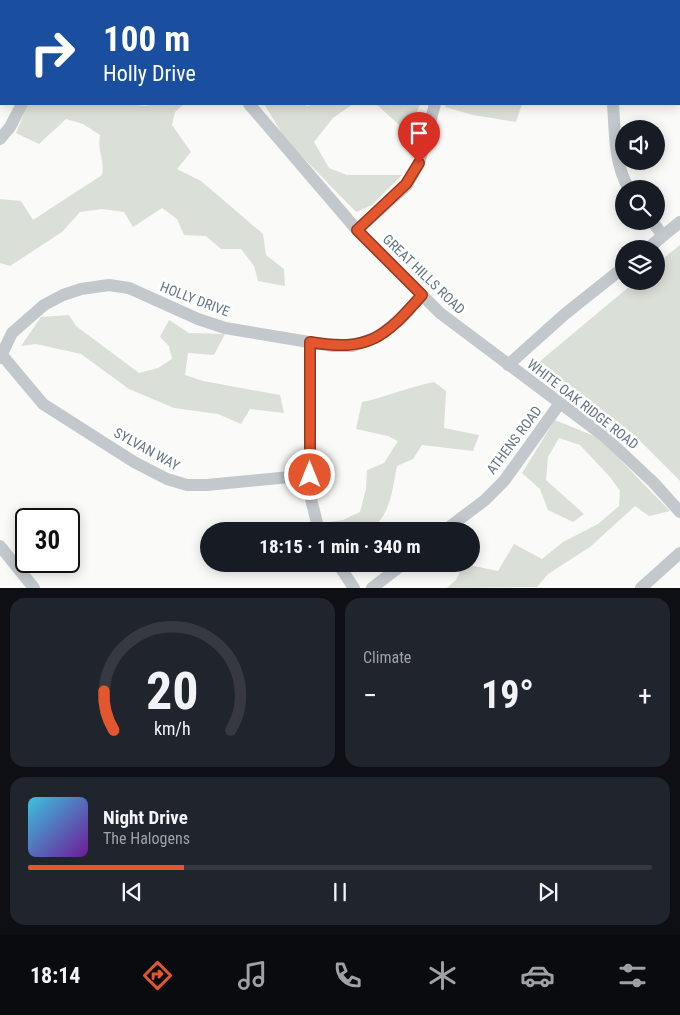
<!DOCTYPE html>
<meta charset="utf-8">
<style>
:root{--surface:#171b24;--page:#20242c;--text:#f1f3f6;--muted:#9ea1a6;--line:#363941;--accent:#e4572e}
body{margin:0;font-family:"Roboto Condensed",sans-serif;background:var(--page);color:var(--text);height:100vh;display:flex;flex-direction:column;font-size:19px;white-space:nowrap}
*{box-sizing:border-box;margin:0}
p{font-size:16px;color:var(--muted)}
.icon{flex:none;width:28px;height:28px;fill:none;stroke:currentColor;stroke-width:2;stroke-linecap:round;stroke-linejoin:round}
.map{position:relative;height:588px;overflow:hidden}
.details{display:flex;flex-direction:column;gap:10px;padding:10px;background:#0d0f14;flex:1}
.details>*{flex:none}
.guide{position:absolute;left:0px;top:0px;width:680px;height:105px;box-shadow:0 2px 12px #0003;background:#1a4fa0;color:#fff;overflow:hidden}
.tools{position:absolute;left:615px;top:120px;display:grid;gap:10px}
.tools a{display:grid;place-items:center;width:50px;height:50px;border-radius:50%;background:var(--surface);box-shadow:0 2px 12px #0003;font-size:25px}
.speed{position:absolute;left:15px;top:508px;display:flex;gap:10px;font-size:25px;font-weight:700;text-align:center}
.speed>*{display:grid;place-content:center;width:65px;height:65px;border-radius:50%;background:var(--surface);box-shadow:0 2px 12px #0003;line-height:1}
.speed .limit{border:2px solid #111;border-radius:8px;background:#fff;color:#111}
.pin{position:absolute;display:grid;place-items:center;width:42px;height:42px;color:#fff;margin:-51px -21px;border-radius:50% 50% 50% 0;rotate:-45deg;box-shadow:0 0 5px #0007}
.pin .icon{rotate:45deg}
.me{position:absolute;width:55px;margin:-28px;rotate:0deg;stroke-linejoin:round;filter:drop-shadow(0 0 4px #0008)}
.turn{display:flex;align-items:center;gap:18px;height:105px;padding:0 20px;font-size:22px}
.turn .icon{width:65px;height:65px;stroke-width:2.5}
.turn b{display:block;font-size:35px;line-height:42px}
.big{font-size:38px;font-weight:700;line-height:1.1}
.details .tile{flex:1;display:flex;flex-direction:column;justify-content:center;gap:8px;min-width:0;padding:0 18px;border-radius:15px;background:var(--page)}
.details .dial{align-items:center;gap:0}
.dial svg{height:130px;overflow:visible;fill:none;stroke:var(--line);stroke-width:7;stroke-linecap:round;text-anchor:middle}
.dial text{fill:var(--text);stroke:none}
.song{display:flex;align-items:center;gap:15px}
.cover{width:60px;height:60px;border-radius:8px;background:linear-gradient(135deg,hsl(190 70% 55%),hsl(280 70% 35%))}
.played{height:5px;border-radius:2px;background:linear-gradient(90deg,var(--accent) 25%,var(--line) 25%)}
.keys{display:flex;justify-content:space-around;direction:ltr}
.heat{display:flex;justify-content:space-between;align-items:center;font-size:28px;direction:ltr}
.details .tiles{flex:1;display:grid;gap:10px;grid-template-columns:1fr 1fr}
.tile:last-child{grid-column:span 2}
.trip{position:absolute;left:200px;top:522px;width:280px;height:50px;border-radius:25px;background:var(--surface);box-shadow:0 2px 12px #0003;font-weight:700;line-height:50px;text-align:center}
.dock{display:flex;height:80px;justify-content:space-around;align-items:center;background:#090b0e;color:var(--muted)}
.dock .icon{width:35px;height:35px}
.dock .current{color:var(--accent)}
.dock b{font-size:22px;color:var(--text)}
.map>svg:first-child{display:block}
.green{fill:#dadfd7}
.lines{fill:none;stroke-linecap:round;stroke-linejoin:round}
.minor{stroke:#c3c8cc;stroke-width:12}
.route-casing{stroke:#94391e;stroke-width:12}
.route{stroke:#e4572e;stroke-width:9}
.labels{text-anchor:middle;stroke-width:5;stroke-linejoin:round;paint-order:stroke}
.street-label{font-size:14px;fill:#657683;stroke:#fff}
</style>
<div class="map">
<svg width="680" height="588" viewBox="0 0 680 588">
<rect width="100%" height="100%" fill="#fafaf8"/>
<!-- green -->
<path class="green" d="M28,104h99l19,2 5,-2h33l-9,8 -3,13 19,27 -14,17 24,12 62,53 3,21 18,14 1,17 -27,-5 -4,-15 -13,-17h-20l-15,-13 -22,-1 -7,-16 -15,-11 -29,19 -9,-15 -22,-3 -22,3 -18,20 -52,34 -10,-3v-64l21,2 12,19 69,-45c3,-16 -5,-23 -2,-40l-17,-11 -17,-5 -27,25 -23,-11z
M264,104h40l3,2 7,-2h39l-20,14 -19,24 15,26 18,7h55l-30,30 -16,7 -70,-72z
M376,104h40l4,1 -13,27z
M446,104h76l-6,18 -43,-7 -28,-8z
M680,245v236l-46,-46 -95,-73 97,-81h20v-17z
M69,315l7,11 63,47 19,-5 14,-9 -3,-13 -9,-9 9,-17 20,13 36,1 -11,21 -26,-2 -3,22 18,6 77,14 4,18 -34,-4 -9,15 -23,-10 -44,-6 -45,-19 -48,-35 -45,-10 -15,2 20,-29z
M434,382l12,9 -2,37 35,7 -6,16 -51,-6 -9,14 -16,7c-5,23 -6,55 -32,65 -11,4 -29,0 -40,0l-3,-8 21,-3 17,-8 6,-23 1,-19 17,-7 14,-22 -10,-5 -32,-7 6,-27c24,-5 47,-15 72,-20z
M555,420l44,18 71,73 -21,5 -14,-10 -45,41 -42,27 -11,13 -90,1 9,-8 8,-16 34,7 16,-27 28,15 21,-17 35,-18 21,-18 1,-15 -10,-14 -30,-32 -21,-7 -11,19 -2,23 38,34 -11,8 -25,-12 -8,-21 -18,-16z"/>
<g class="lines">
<!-- minor -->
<path class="minor" d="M139,0l1,1
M75,1l1,-1
M305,1l1,-1
M460,1v-1
M616,1v-1
M249,104l108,126 83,83 164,123 50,47 26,29
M613,104c2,28 1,60 16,85
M0,139l10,-12 12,-23
M652,221l11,15
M357,230l50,-45 12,-22 16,-59
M647,249l33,-27
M310,342v153l9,36
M2,355l41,49 91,58 33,17 20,6h20l103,-10
M0,358l12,-25 32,-28 19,-10 18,-6 28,-4 20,3 69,31 27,9 108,18h19l25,-9 24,-18 21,-24
M508,365l57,-51 59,-47
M444,531l41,-31 19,-19 56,-78
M0,546l34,42
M338,564l16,24
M372,588l31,-24
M641,588l39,-35"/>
</g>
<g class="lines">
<!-- route casing -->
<g class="route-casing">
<path id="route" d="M310,475v-133c59,10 74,-4 112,-47l-65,-65 49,-46 13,-21"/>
</g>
<!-- route -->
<use href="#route" class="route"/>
</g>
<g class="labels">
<!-- street labels -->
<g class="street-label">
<text transform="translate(424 274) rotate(44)" y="5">GREAT HILLS ROAD</text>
<text transform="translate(195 299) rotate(21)" y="5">HOLLY DRIVE</text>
<text transform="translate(583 404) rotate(38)" y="5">WHITE OAK RIDGE ROAD</text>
<text transform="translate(514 440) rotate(-53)" y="5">ATHENS ROAD</text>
<text transform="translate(147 449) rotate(29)" y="5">SYLVAN WAY</text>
</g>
</g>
</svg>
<div class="tools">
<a><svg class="icon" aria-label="sound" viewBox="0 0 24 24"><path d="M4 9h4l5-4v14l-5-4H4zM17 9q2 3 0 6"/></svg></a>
<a><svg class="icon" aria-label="search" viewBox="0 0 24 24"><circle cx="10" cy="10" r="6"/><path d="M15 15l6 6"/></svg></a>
<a><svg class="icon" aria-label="layers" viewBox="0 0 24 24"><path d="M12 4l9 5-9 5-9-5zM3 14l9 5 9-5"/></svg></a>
</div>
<div class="speed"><div class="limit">30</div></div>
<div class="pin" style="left:419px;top:163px;background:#d93025"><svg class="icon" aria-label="arrive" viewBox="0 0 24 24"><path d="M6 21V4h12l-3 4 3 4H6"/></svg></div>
<svg class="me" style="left:310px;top:475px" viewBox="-20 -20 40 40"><circle r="17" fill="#e4572e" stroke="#fff" stroke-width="3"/><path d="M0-11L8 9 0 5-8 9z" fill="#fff"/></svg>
<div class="trip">18:15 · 1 min · 340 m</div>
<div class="guide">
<div class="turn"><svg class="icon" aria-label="right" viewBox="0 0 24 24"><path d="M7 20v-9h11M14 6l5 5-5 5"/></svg><div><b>100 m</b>Holly Drive</div></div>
</div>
</div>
<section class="details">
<div class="tiles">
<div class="tile dial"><svg viewBox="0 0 100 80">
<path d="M14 69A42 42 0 1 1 86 69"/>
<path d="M14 69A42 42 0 0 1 8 45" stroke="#e4572e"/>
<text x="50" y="56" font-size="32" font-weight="700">20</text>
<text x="50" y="72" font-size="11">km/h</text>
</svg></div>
<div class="tile"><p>Climate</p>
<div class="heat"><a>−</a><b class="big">19°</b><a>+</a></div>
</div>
<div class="tile">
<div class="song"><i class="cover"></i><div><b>Night Drive</b><p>The Halogens</p></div></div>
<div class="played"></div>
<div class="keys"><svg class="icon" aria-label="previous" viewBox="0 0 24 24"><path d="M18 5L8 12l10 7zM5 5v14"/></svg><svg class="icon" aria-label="pause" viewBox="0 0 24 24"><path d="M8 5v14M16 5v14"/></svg><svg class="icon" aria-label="next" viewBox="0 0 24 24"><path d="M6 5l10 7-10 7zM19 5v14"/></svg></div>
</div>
</div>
</section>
<nav class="dock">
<b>18:14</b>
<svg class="icon current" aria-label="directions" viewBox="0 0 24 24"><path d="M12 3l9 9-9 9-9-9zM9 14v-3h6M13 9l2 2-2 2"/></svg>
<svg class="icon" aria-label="music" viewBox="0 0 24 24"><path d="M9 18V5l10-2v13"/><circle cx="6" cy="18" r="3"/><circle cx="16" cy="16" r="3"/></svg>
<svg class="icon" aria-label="phone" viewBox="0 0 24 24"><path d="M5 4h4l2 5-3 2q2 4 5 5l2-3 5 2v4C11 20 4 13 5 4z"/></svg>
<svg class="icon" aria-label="climate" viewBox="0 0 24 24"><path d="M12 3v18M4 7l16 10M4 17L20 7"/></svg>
<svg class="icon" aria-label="car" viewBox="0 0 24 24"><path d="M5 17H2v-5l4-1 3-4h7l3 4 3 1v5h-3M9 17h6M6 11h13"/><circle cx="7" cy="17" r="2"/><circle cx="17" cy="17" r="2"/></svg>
<svg class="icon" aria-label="filters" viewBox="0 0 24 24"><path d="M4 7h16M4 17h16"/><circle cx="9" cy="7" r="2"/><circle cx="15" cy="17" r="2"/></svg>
</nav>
